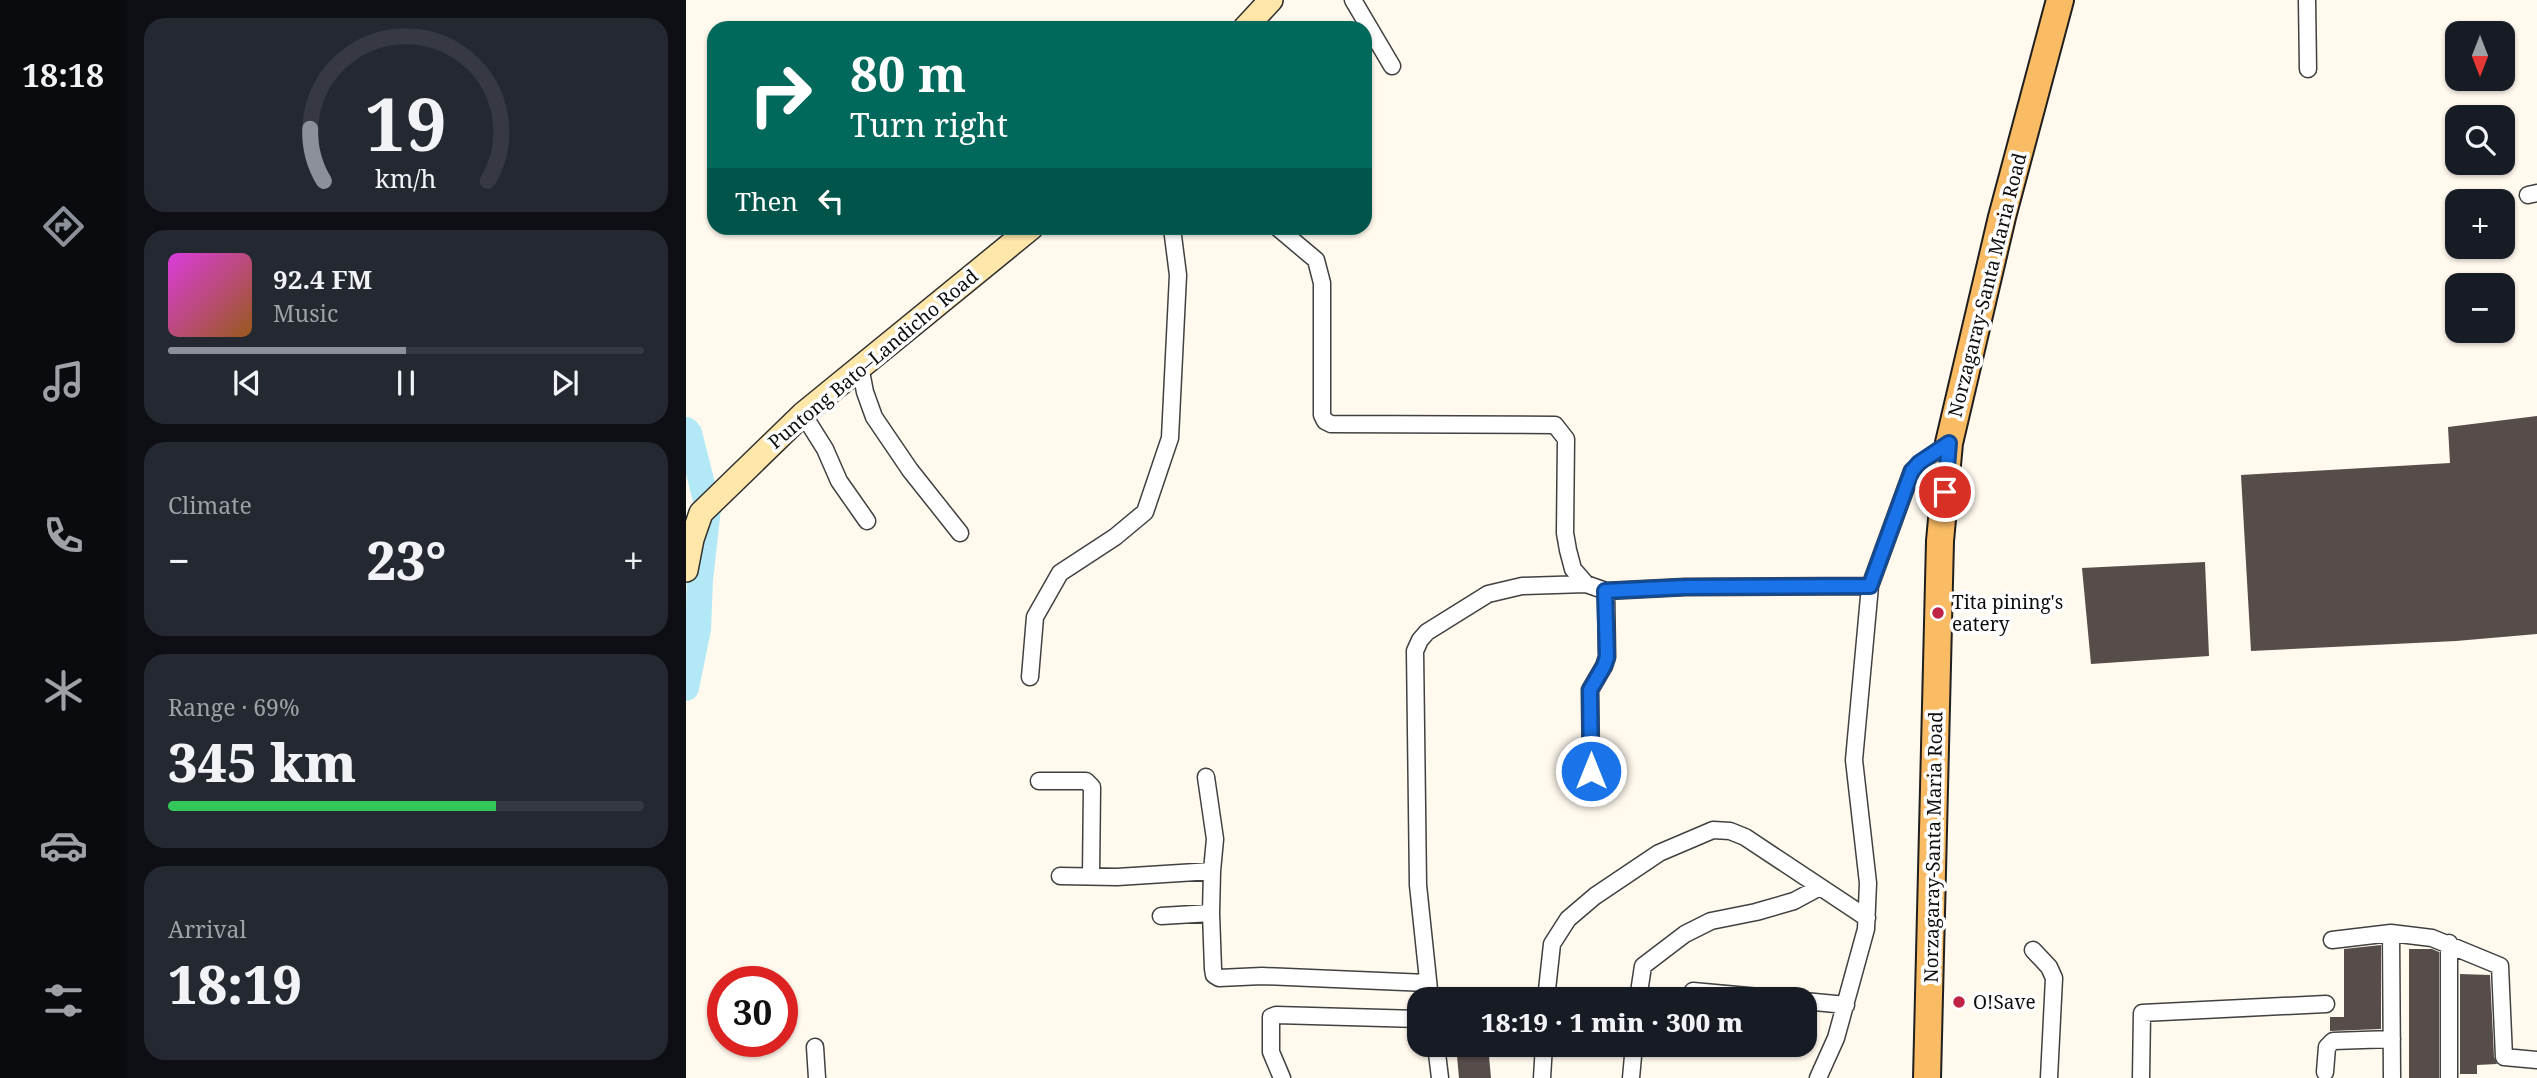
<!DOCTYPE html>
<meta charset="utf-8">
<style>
:root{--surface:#171b24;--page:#242831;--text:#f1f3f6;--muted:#9ea1a6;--line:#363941;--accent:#8c9099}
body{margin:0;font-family:"Noto Serif",serif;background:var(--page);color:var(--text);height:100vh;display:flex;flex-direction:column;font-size:26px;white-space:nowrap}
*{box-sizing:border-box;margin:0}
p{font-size:23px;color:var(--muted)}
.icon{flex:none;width:38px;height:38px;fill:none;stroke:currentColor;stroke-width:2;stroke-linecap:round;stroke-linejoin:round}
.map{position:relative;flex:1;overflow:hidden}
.panel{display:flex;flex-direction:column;gap:18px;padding:18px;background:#0d0f14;width:560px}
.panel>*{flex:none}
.guide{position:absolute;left:21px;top:21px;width:665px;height:214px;border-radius:21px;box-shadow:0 2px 5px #0004;background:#00695c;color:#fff;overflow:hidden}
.needle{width:46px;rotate:180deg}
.fabs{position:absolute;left:1759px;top:21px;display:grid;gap:14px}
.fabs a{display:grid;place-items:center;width:70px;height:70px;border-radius:14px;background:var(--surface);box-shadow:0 2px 5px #0004;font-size:35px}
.speed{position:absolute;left:21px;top:966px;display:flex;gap:14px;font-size:35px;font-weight:700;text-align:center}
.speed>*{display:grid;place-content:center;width:91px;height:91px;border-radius:50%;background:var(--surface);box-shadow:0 2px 5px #0004;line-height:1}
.speed .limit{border:10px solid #d22;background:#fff;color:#111}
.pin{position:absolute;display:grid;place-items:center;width:60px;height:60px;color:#fff;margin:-30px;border:4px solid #fff;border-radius:50%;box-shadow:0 2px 7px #0007}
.me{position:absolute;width:77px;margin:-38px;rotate:0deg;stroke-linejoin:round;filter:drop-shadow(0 0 5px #0008)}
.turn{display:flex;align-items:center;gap:24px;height:147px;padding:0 28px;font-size:32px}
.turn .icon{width:91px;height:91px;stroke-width:2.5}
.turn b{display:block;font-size:49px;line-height:60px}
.then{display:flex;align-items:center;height:66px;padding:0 28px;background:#0003;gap:14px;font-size:26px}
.big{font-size:52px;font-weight:800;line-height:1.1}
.panel .tile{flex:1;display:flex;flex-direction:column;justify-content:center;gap:10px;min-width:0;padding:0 24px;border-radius:21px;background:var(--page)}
.panel .dial{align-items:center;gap:0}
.dial svg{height:182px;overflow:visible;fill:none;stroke:var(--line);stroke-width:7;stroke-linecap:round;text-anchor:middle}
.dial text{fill:var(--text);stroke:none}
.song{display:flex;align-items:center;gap:21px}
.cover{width:84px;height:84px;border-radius:10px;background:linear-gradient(135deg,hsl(300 70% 55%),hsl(30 70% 35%))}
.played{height:7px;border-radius:4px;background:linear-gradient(90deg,var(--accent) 50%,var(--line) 50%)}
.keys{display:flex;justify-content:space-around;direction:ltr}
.heat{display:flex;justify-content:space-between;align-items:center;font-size:38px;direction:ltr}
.charge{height:10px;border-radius:5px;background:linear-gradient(90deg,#34c759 69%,var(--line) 0)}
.trip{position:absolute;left:721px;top:987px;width:410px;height:70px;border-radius:21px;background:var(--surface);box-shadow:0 2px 5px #0004;font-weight:800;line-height:70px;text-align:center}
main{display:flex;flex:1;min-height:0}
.menu{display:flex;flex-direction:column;width:126px;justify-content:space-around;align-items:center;background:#090b0e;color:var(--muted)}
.menu .icon{width:49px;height:49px}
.menu .current{color:var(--accent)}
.menu b{font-size:32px;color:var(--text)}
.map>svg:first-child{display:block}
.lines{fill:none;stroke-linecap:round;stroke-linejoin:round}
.river{stroke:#b3e9f7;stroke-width:26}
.building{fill:#564c4a}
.street-casing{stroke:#414141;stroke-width:19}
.secondary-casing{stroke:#303030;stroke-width:26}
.primary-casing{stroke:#1f1f1f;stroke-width:30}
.street{stroke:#fff;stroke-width:16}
.secondary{stroke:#ffe6a9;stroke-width:23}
.primary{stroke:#f9bb64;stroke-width:26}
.route-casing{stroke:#114b97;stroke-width:18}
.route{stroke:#1a73e8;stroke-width:12}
.poi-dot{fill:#bf2447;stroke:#fff;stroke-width:2.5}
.labels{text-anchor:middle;stroke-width:7;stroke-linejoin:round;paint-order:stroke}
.street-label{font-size:19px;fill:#0e0e0e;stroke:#fff}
.poi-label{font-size:19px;fill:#0e0e0e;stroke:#fff;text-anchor:start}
</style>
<main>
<nav class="menu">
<b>18:18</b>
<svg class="icon current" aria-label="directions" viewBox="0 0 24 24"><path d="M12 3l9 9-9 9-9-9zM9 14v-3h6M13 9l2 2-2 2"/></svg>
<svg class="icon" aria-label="music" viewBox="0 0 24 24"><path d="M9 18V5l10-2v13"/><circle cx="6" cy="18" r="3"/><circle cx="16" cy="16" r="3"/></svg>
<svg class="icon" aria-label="phone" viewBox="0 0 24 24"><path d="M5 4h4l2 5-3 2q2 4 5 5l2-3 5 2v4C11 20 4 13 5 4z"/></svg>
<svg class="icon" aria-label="climate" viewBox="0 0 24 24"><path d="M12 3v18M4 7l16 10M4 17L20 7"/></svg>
<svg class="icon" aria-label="car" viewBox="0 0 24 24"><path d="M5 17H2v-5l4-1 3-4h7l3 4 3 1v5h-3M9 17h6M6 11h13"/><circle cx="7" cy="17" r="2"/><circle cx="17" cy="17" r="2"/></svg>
<svg class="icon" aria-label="filters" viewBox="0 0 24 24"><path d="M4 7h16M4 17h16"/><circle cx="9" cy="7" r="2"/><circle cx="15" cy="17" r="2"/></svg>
</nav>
<section class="panel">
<div class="tile dial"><svg viewBox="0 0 100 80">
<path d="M14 69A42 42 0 1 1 86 69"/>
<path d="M14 69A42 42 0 0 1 8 46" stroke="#8c9099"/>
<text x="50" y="56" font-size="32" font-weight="700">19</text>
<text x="50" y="72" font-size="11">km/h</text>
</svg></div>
<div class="tile">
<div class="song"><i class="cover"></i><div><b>92.4 FM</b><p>Music</p></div></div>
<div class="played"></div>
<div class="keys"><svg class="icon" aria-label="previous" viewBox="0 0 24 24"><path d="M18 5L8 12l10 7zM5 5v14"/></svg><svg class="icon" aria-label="pause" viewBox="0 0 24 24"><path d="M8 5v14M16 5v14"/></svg><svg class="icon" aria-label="next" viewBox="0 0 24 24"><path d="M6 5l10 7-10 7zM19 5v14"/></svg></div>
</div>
<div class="tile"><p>Climate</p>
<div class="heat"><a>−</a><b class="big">23°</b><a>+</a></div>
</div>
<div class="tile"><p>Range · 69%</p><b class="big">345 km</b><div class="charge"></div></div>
<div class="tile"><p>Arrival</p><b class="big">18:19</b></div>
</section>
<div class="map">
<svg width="1851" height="1078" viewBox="0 0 1851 1078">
<rect width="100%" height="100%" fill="#fff9ee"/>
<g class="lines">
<!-- river -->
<path class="river" d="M0,430l3,3 19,75 -8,72 -2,49 -12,59"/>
</g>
<!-- building -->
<path class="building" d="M1851,416v218l-81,7 -205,10 -10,-176 209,-12 -2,-36z
M1519,562l4,94 -118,8 -9,-96z
M1695,945v84l-51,2v-14h14v-68z
M1723,949h23l7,3v126h-30z
M1774,974l30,1 4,82 3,7 -20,1v9h-17z
M770,1045h19v12l14,-1 2,22h-32z"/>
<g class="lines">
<!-- street casing -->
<g class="street-casing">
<path id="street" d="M667,0l39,66
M1621,0l1,69
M1842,195l9,-2
M592,228l38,32 6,23v132l3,6 6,3 224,1 11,14 -1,94 3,17 5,19 13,15 20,7
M174,366l5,26 9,25 36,53 50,63
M117,414l22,35 14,32 28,40
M344,677l5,-60 25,-44 55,-36 30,-25 25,-74 8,-163 -6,-47
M905,771l-1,-81 14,-24 3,-9 -1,-66 79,-4 185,-1
M520,777l9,62 -3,32
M353,781h47l6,6 -1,89
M374,876l57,1 95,-6 -1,42
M475,916l50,-3 2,56 1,6 5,3 43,-2 165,7
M1705,933l1,145
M1646,940l59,-7 41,5 68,28 4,91 33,3
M1763,943v135
M1347,950l16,17 5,11 -5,100
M1007,991l88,8
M744,999l-12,-114 -3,-234 5,-11 7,-8 61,-38 34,-8 64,-2
M860,999l6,-55 16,-25 27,-23 64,-43 54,-23 17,1 15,6 122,81
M952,999l5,-33 42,-32 26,-13 45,-9 38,-11 26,-14
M1118,1001l42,4
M750,1045l4,33
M129,1047l2,31
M1639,1072l2,-25 6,-6 59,-2
M596,1078l-11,-26v-35l5,-2 143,4
M856,1078l2,-33
M945,1078l3,-33
M1132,1078l18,-40 30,-109 2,-46 -14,-123 16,-174 42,-115 37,-28
M1455,1078l1,-65 184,-9"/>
</g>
<!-- secondary casing -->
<g class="secondary-casing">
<path id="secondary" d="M559,28l26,-28
M0,570l6,-31 9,-26 102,-99 228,-186"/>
</g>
<!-- primary casing -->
<g class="primary-casing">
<path id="primary" d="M1241,1078l13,-537 9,-98 53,-226 58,-217"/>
</g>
<!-- street -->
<use href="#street" class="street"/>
<!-- secondary -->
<use href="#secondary" class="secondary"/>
<!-- primary -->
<use href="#primary" class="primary"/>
</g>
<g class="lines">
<!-- route casing -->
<g class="route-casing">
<path id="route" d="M905,771l-1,-81 14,-24 3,-9 -2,-66 80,-4 185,-1 42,-115 7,-8 30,-20 -4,49"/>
</g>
<!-- route -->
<use href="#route" class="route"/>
</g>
<!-- markers -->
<g class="poi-dot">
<circle cx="1252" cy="613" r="7"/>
<circle cx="1273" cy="1002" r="7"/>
</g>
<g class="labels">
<!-- street labels -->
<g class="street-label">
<text transform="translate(1301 285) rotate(-76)" y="7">Norzagaray-Santa Maria Road</text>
<text transform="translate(187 359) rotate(-40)" y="7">Puntong Bato–Landicho Road</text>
<text transform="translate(1247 847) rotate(-89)" y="7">Norzagaray-Santa Maria Road</text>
</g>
<!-- poi labels -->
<g class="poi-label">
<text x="1266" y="609">Tita pining's<tspan x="1266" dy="22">eatery</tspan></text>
<text x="1287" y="1009">O!Save</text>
</g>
</g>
</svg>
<div class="fabs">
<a><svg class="needle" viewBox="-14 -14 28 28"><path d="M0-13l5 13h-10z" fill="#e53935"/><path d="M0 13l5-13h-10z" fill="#9ea1a6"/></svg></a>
<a><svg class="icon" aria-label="search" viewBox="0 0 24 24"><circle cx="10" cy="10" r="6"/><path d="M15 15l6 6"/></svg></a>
<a>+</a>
<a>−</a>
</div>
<div class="speed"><div class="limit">30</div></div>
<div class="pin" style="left:1259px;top:492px;background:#d93025"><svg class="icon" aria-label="arrive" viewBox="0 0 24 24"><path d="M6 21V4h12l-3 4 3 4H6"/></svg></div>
<svg class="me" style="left:905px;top:771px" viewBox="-20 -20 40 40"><circle r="17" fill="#1a73e8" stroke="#fff" stroke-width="3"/><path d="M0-11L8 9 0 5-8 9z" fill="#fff"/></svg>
<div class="trip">18:19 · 1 min · 300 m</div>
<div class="guide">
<div class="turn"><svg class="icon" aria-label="right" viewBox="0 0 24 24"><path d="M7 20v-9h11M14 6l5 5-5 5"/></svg><div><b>80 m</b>Turn right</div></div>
<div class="then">Then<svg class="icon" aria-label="left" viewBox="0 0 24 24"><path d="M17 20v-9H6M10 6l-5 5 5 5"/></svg></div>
</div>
</div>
</main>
